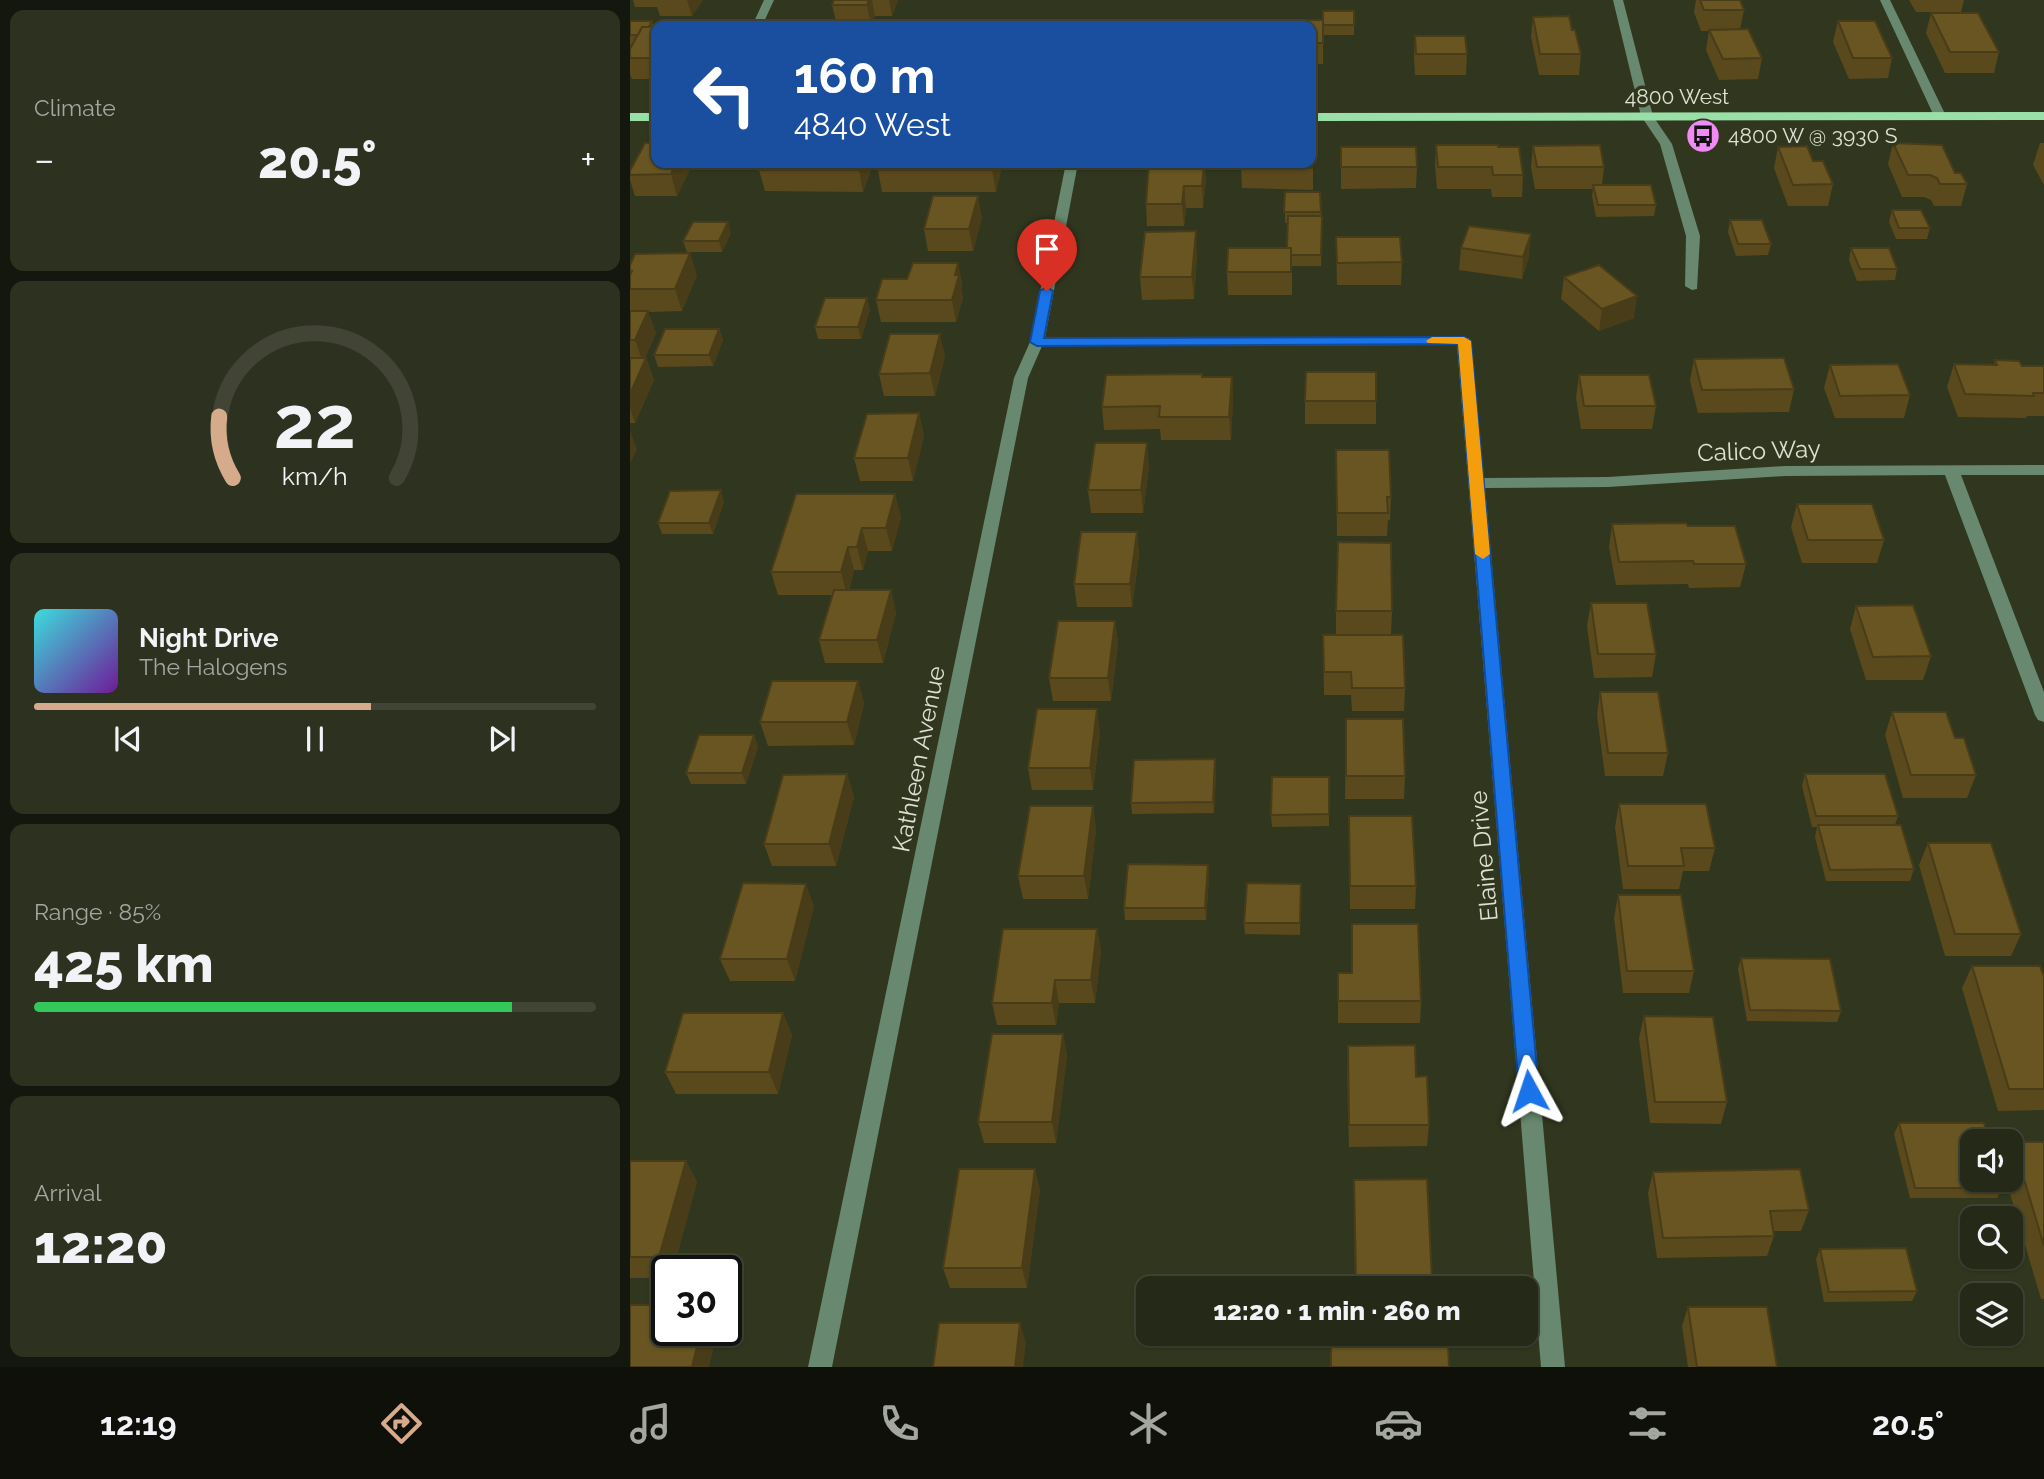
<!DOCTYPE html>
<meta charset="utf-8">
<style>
:root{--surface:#252917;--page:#2d3120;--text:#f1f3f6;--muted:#a3a6a1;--line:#424536;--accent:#d6ab8b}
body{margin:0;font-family:Raleway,sans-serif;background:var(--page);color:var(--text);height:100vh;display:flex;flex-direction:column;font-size:26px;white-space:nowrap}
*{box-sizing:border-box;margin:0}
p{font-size:23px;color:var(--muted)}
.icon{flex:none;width:38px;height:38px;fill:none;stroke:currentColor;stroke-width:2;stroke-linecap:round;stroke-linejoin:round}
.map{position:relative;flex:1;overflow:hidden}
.panel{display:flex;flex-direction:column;gap:10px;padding:10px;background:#14170d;width:630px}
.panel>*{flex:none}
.top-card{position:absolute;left:21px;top:21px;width:665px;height:147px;border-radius:14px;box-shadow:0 2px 5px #0004,0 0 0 2px var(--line);background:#1a4fa0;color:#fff;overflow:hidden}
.buttons{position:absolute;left:1330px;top:1129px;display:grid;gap:14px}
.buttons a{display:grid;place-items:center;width:63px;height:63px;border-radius:14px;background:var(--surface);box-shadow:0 2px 5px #0004,0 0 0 2px var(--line);font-size:35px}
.speed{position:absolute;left:21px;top:1255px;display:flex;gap:14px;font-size:35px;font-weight:700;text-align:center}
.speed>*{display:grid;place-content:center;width:91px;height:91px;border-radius:50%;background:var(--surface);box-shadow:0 2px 5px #0004,0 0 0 2px var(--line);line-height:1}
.speed .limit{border:4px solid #111;border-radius:10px;background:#fff;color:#111}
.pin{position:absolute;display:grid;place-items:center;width:60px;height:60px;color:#fff;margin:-72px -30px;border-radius:50% 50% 50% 0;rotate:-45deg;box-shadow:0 0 7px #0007}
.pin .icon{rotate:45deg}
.me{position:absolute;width:77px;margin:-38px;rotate:355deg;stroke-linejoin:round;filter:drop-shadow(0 0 5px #0008)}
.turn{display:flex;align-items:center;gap:24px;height:147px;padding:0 28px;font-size:32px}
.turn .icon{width:91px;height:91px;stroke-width:2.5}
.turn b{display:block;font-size:49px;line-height:60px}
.big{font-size:52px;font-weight:800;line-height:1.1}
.panel .tile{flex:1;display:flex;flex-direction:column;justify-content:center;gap:10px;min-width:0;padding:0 24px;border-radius:14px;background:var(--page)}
.panel .dial{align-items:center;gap:0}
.dial svg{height:182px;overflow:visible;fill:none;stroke:var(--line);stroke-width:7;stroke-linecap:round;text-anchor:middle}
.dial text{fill:var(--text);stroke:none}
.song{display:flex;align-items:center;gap:21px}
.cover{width:84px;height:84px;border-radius:10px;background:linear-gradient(135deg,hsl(180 70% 55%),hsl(280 70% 35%))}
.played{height:7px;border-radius:4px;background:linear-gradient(90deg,var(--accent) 60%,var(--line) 60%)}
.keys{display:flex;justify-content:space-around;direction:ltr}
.heat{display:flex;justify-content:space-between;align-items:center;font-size:38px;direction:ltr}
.charge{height:10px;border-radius:5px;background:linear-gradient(90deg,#34c759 85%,var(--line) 0)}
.trip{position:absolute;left:506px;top:1276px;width:402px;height:70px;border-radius:14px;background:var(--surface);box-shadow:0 2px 5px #0004,0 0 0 2px var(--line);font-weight:800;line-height:70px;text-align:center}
.tabs{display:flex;height:112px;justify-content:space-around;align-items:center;background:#0f1009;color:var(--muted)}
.tabs .icon{width:49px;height:49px}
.tabs .selected{color:var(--accent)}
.tabs b{font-size:32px;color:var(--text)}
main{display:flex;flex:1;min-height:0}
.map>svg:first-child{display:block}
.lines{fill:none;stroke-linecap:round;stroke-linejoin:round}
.minor{fill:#68896f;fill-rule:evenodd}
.major{fill:#99dfa8;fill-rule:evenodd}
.wall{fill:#59491d}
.shaded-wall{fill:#493c18}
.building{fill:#685522;stroke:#493c18;stroke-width:2}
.route{fill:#1a73e8;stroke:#114b97;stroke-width:2}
.slow{fill:#f59e0b}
.labels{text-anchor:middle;stroke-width:7;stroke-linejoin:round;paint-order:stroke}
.far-street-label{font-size:21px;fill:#dde1d3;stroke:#31371f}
.far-poi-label{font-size:21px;fill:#dde1d3;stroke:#31371f;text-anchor:start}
.street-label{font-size:24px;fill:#dde1d3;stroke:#31371f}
</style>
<main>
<section class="panel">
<div class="tile"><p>Climate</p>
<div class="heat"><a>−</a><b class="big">20.5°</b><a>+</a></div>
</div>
<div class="tile dial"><svg viewBox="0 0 100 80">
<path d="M14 69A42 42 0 1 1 86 69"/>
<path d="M14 69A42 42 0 0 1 8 42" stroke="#d6ab8b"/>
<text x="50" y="56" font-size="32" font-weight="700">22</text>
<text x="50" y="72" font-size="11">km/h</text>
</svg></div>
<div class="tile">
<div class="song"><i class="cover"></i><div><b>Night Drive</b><p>The Halogens</p></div></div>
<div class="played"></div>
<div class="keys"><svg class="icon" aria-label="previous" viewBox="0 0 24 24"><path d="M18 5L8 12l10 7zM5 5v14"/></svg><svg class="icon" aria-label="pause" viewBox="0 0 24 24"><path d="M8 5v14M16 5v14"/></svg><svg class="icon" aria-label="next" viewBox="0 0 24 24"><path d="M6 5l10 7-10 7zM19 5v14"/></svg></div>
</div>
<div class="tile"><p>Range · 85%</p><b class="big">425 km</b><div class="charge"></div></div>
<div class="tile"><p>Arrival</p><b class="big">12:20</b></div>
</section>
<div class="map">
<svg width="1414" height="1367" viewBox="0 0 1414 1367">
<rect width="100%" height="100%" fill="#31371f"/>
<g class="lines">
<!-- minor -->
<path class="minor" d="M134,0h10l-12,26h-10z
M983,0h10l30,116 19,28 28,92 -3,53 -5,1 -7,-4 1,-50 -26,-92 -19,-28z
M1250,0h10l56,116 -2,3 -10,-3z
M436,163h12l-33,175h424l15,140 124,-1 177,-11 259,-1v10h-83l83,217v30l-6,-2 -3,-5 -90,-240 -160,1 -177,11 -123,1 80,879h-24l-84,-1022 -415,1 -14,32 -196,989h-24l206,-989 16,-36z"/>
<!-- major -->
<path class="major" d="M1414,112v8l-733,1v-8z
M0,113h26v8h-26z"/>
</g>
<!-- wall -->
<path class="wall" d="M3,0h70l-11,16h-32l-3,-9h-22z
M204,0h64l-6,16h-17l-4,9h-34l-5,-20z
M1066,0h44l4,10 -4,19 22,29 -4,21 -39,1 -13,-30 3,-19h-8l-7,-19z
M1279,0h55l-3,12h-45z
M724,11v24h-31v29h-10v6h-2v-44l12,-6z
M1301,13l68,39 -5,21h-49l-19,-40z
M903,17l39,13 9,24 -2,21h-40l-8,-38z
M0,21h22l1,5h3v53h-24l-2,-5v-25l2,-4h-2z
M1208,21l54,37 -4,20 -39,1 -16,-37z
M785,36l52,18 -1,21h-51l-1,-18z
M683,143v47l-71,-2 -1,-22z
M1263,143l62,30 12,11 -6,22h-27l-3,-6 -7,-3h-22l-14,-33z
M1410,143h4v42l-11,-20z
M806,145l62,2 25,28 -1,22h-30l-1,-8h-54l-2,-23z
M903,146l71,21 -2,18 54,20 -2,11 -58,1 -4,-21 1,-7h-58l-4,-22z
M711,147l76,20 -1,21 -75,1z
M1148,147l55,37 -5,22h-40l-14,-38z
M250,163h120l1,7 -5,22h-114l-4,-22z
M519,163l57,16 -3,29h-17l-2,18h-37l-1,-22z
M62,165l-15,31h-42l-5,-16v-9z
M242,167l-9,25 -98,-1 -6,-21z
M655,192h35l2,36 -1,38h-29v29h-64l-1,-23 60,-24 1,-25h-3z
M1262,210l38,18 -3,11h-31l-7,-17z
M352,218l-9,33h-45l-4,-22z
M1100,220l41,24 -3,11 -32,1 -8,-24z
M101,233l-9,19h-35l-4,-11z
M706,237l66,25 -1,23h-64z
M831,248l68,9 -7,22 -63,-9z
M1221,248l46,21 -2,11 -38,1 -8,-21z
M567,254l-3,45 -52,1 -2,-23z
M328,263l4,22 -1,4 2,9 -7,24h-75l-5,-22z
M0,265l67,10 -15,36 -34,1 8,21 -11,25h1l8,22 -19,43h-5z
M934,277l70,41 -35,13 -38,-32z
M240,309l-9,30h-43l-3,-12z
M89,329l4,11 -10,26 -55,1 -4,-12z
M315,356l-10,40h-51l-5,-22z
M1064,359l100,30 -5,23 -91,1 -8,-32z
M1365,360l27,6h22v50h-17l-1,2 -68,-1 -11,-30 7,-23 40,1z
M1200,365l80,30 -6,23h-69l-11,-30z
M949,375l77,31 -4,23h-71l-5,-31z
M572,377h30l1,23 -2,40h-70l-1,-11 -56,1 -2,-23z
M675,401h71v23h-71z
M289,413l5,23 -11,45h-53l-6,-23z
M706,450l55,47 -1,23h-2l-1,16h-50z
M519,466l-6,47h-52l-3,-23z
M265,494l6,23 -9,34h-24l-5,19h-9l-5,20h42l5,23 -13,50h-58l-6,-23 13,-45h-54l-7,-23z
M94,502l-11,32h-51l-4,-11z
M1167,504l87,36 -7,23h-75l-11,-36z
M982,524l134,40 -6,23 -51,1 -1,-4 -72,1 -7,-38z
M507,532l2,24 -7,51h-55l-3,-23z
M961,603l65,51 -4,23 -58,1 -7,-52z
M1226,606l75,50 -8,24h-57l-16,-51z
M706,611h56l-1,24 -55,-1z
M485,621l3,23 -7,57h-58l-4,-23z
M693,635l82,53 -1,23h-52l-1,-16h-27z
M228,681l6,23 -10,41 -86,1 -8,-24z
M970,692l68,61 -5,23h-58l-8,-61z
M1262,712l63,26 21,37 -9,23h-64l-18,-63z
M716,719l59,57 -1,23h-59z
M470,733l-7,57h-61l-4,-22z
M124,735l4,12 -12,37h-55l-5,-11z
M586,771l-2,42 -82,1 -1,-11z
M217,774l7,23 -18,69h-64l-8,-22z
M1175,774l93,42 -3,9 19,44 -4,12h-84l-11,-44 2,-10h-5l-10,-41z
M699,777v49l-57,1 -1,-12z
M989,804l96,44 -6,23h-26l-4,18h-56l-8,-62z
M463,806l3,23 -8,70h-65l-5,-23z
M719,816l67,70 -1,23h-65z
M1298,843l93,91 -10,22h-66l-26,-91z
M579,876l-3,44h-81l-1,-12z
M671,884l-1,51 -55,-1 -1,-11z
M988,895l76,76 -5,22h-66l-9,-75z
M184,906l-19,75h-65l-10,-22z
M467,929l4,22 -6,52h-36l-3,22h-59l-5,-22z
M1111,958l100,53 -4,11 -90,-1 -9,-52z
M1342,966l72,11v133l-46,1 -36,-123z
M708,973h14l69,28 -1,22h-82z
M153,1013l9,22 -14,59h-102l-11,-22z
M1014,1016l83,86 -6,22 -71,-1 -11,-85z
M433,1034l4,22 -11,87h-72l-6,-21z
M717,1068l69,9 13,48 -2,21 -78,1z
M1269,1123l104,65 -6,10h-87l-16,-64z
M1383,1142h31v157h-3l-35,-119h5v-34z
M0,1161h56l11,21 -24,88h-6v8h-37z
M1023,1172l156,38 -8,21h-27v5l-7,20 -110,2 -9,-65z
M724,1180l78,100v8h-77z
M410,1189l-13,99h-77l-7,-20z
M1190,1249l97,42 -5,10 -88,1 -8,-43z
M1058,1307l89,60h-89l-6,-41z"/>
<!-- shaded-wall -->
<path class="shaded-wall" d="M57,0h16l-11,16z
M239,0h3l3,16 -4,9 -4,-20z
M259,0h9l-6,16z
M46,163h15l1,2 -15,31 -6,-22z
M231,163h10l1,4 -9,25 -4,-22z
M364,163h6l1,7 -5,22 -4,-22z
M574,163h1l1,16 -3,29 -1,-22z
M554,186l2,22 -2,18 -2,-22z
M348,196l4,22 -9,33 -4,-22z
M98,222l3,11 -9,19 -3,-11z
M566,231l1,23 -3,45 -2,-22z
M901,234l-2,23 -7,22 1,-22z
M60,253l7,22 -15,36 -7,-22z
M328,263l4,22 -1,4 2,9 -7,24 -4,-22 3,-25z
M1007,296l-3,22 -35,13 3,-22z
M237,298l3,11 -9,30 -3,-12z
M18,311l8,22 -13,30 -8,-23z
M89,329l4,11 -10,26 -4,-11z
M310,334l5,22 -10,40 -5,-23z
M16,358l8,22 -19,43 -5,-15v-14z
M602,377l1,23 -2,40 -2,-23z
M289,413l5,23 -11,45 -5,-23z
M0,430l7,19 -7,15z
M517,443l2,23 -6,47 -2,-23z
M91,490l3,12 -11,32 -4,-11z
M265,494l6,23 -9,34 -6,-23z
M232,528l6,23 -5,19 -6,-23z
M507,532l2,24 -7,51 -2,-23z
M218,547l6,23 -7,25 -6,-23z
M261,590l5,23 -13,50 -6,-23z
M485,621l3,23 -7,57 -3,-23z
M228,681l6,23 -10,41 -7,-23z
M467,709l3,24 -7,57 -3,-22z
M124,735l4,12 -12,37 -4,-11z
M585,759l1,12 -2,42 -1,-11z
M217,774l7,23 -18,69 -7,-22z
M463,806l3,23 -8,70 -4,-23z
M578,865l1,11 -3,44 -1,-12z
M176,884l8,22 -19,75 -8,-22z
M467,929l4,22 -6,52 -4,-23z
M425,980l4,23 -3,22 -4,-22z
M153,1013l9,22 -14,59 -9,-22z
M433,1034l4,22 -11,87 -4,-21z
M56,1161l11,21 -24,88h-6l-8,-13z
M405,1169l5,20 -13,99 -5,-20z
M390,1323l6,20 -3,24h-8z
M71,1330h17l-9,37h-17z"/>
<!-- building -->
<path class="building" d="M204,0h35l-2,5h-35z
M1070,0h40l4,10h-40z
M693,11h31v14h-31z
M1301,13h47l21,39h-49z
M939,16l3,14h3l6,24h-41l-7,-37z
M650,20h43v23h-10v6h-2v-23h-31z
M0,21h22l-3,6h-7l-4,8h-8z
M1208,21h37l17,37h-39z
M255,23h38l-1,3h-39z
M26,26v32h-26v-9l12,-22z
M1118,29l14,29 -39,1 -14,-29z
M785,36h50l2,18h-51z
M15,143h11v20h20l-5,11 -41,1v-4z
M681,143h2l-1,25 -71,-2v-3h70z
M1263,143l49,2 13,28h6l6,11h-27l-3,-6 -7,-3h-22z
M806,145h62v2h21l4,28h-30l-1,-8h-54z
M970,145l4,22h-67l-4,-21z
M1177,146l6,15h10l10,23 -40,1 -15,-38z
M711,147h75l1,20h-76z
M132,163h99l-2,7h-100z
M250,163h114l-2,7h-114z
M519,163h55l-2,23h-18l-2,18h-36z
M963,185h58l5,20h-58z
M655,192h35l1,20h-37z
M303,196h45l-9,33h-45z
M1262,210h29l9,18h-31z
M658,216h34l-1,39h-30v-7h-4z
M1100,220h32l9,24h-33z
M63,222h35l-9,19h-36z
M839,226l62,8 -8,23 -62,-9z
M566,231l-4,46h-52l5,-45z
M706,237h64l2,25 -65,1z
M598,248h63v24h-64z
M1221,248h38l8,21h-37z
M60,253l-15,36h-45v-14l2,-4h-2v-6l5,-11z
M283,263h45l-3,12h4l-7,25h-76l6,-21h25z
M969,265l38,31 -35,13 -38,-32z
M195,298h42l-9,29h-43z
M0,311h18l-13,29h-5z
M35,329h54l-10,26h-55z
M260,334h50l-10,39 -51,1z
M0,358h16l-16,36z
M1154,358l10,31 -92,1 -8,-31z
M1365,360l24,1 3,5h22v27h-11l1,3 -69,-2 -11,-30 43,1z
M1268,364l12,31 -70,1 -10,-31z
M676,372h70v29h-71z
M572,374v3h30l-3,40h-70l1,-11 -58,1 4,-32z
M949,375h70l7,31h-72z
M289,413l-11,45h-54l13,-44z
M465,443h52l-6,47h-53z
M706,450h53l2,47h-4l1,16h-51z
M91,490l-12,33h-51l12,-32z
M166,494h99l-9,34h-24l-5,19h-9l-7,25h-70z
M1167,504h75l12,36h-76z
M1056,523l2,3h47l11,38h-52l-1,-3 -74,1 -7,-38z
M451,532h56l-7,52h-56z
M708,542l53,1 1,68h-56z
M204,590h57l-14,50h-58z
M961,603h56l9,51h-58z
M1283,605l18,51 -58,1 -17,-51z
M428,621h57l-7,57h-59z
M693,635h80l2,53h-53l-1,-16h-27z
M142,681h86l-11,41h-87z
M970,692h58l10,61h-60z
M407,709h60l-7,59h-62z
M1262,712h54l9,26h9l12,37h-65z
M716,719h57l2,57h-59z
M69,735h55l-12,38h-56z
M585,759l-2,43 -82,1 3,-43z
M217,774l-18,70h-65l19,-69z
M1175,774h80l13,42h-82z
M642,777h57v37l-58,1z
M989,804h87l9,44h-34l3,18h-56z
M400,806h63l-9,70h-66z
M719,816h63l4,70h-66z
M1188,825h83l13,44 -84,1z
M1298,843h63l30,91h-66z
M498,864l80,1 -3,43h-81z
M113,883l63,1 -19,75h-67z
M617,883l54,1 -1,39h-56z
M988,895h63l13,76h-67z
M722,924h66l3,77h-83v-28h14z
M373,929h94l-6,51h-36l-3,23h-60z
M1111,958l89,1 11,52 -91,-1z
M1342,966h68l4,11v112h-35z
M53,1013h100l-14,59h-104z
M1014,1016l69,1 14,85h-72z
M362,1034h71l-11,88h-74z
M785,1045l1,32 11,-1 2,49h-80l-1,-79z
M1269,1123h85l5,18h-17v39h28l3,8h-88z
M1383,1142h31v104z
M0,1161h56l-27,96h-29z
M329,1169h76l-13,99h-79z
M1170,1169l9,41 -39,1 4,25 -111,2 -10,-66z
M797,1179l5,101 -76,1 -2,-101z
M1276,1248l11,43 -88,1 -9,-43z
M0,1305h37v25h34l-9,37h-62z
M1058,1307h79l10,60h-80z
M309,1323h81l-5,44h-82z
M701,1342l117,1 1,24h-118z"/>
<!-- route -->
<path class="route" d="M417,287l6,4 -9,47 420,-1 7,4 68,750 -3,6 -7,2 -7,-2 -3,-6 -61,-747 -421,2 -7,-4 10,-51z"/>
<!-- slow -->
<path class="slow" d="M802,337h32l7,4 19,213 -7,5 -8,-5 -17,-210 -30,-1 -2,-2z"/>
<!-- icons -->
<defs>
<g id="bus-disc" transform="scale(1.75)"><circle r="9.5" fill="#f08bf6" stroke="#31371f"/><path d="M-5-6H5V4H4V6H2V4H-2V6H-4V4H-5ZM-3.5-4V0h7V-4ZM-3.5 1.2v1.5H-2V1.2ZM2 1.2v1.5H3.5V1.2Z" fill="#111"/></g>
</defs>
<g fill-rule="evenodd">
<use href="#bus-disc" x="1073" y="136"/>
</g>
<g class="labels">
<!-- far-street labels -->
<g class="far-street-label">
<text x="1047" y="104">4800 West</text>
</g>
<!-- far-poi labels -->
<g class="far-poi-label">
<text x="1098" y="143">4800 W @ 3930 S</text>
</g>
<!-- street labels -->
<g class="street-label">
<text transform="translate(1129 451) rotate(-2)" y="8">Calico Way</text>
<text transform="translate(289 759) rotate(-79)" y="8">Kathleen Avenue</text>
<text transform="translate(854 856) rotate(-95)" y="8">Elaine Drive</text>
</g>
</g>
</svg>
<div class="buttons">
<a><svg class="icon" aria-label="sound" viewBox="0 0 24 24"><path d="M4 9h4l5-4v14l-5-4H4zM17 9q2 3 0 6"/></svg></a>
<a><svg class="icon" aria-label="search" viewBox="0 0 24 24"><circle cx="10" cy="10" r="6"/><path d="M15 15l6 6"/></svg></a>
<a><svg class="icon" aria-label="layers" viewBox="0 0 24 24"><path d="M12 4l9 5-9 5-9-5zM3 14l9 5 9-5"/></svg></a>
</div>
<div class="speed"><div class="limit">30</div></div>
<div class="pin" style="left:417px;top:291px;background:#d93025"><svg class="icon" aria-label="arrive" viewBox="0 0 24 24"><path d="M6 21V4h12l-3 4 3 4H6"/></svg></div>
<svg class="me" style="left:899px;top:1091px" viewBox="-20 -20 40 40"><path d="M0-17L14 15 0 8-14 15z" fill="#1a73e8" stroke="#fff" stroke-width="4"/></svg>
<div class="trip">12:20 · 1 min · 260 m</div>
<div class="top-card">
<div class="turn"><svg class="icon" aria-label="left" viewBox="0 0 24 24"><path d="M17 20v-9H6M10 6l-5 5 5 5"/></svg><div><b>160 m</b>4840 West</div></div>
</div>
</div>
</main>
<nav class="tabs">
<b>12:19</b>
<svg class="icon selected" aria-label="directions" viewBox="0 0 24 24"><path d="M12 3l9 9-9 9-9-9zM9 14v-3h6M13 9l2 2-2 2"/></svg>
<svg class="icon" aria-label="music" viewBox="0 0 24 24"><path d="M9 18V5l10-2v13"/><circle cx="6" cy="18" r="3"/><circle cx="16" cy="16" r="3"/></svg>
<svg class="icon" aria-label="phone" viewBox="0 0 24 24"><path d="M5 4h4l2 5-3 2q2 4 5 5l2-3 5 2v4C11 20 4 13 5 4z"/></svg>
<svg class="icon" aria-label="climate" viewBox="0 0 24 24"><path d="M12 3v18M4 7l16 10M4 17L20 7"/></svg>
<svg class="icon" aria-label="car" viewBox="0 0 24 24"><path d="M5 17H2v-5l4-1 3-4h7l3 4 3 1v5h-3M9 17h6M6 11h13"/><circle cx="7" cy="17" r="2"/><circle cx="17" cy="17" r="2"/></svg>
<svg class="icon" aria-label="filters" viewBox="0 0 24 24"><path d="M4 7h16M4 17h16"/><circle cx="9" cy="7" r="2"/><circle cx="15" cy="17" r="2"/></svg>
<b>20.5°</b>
</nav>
